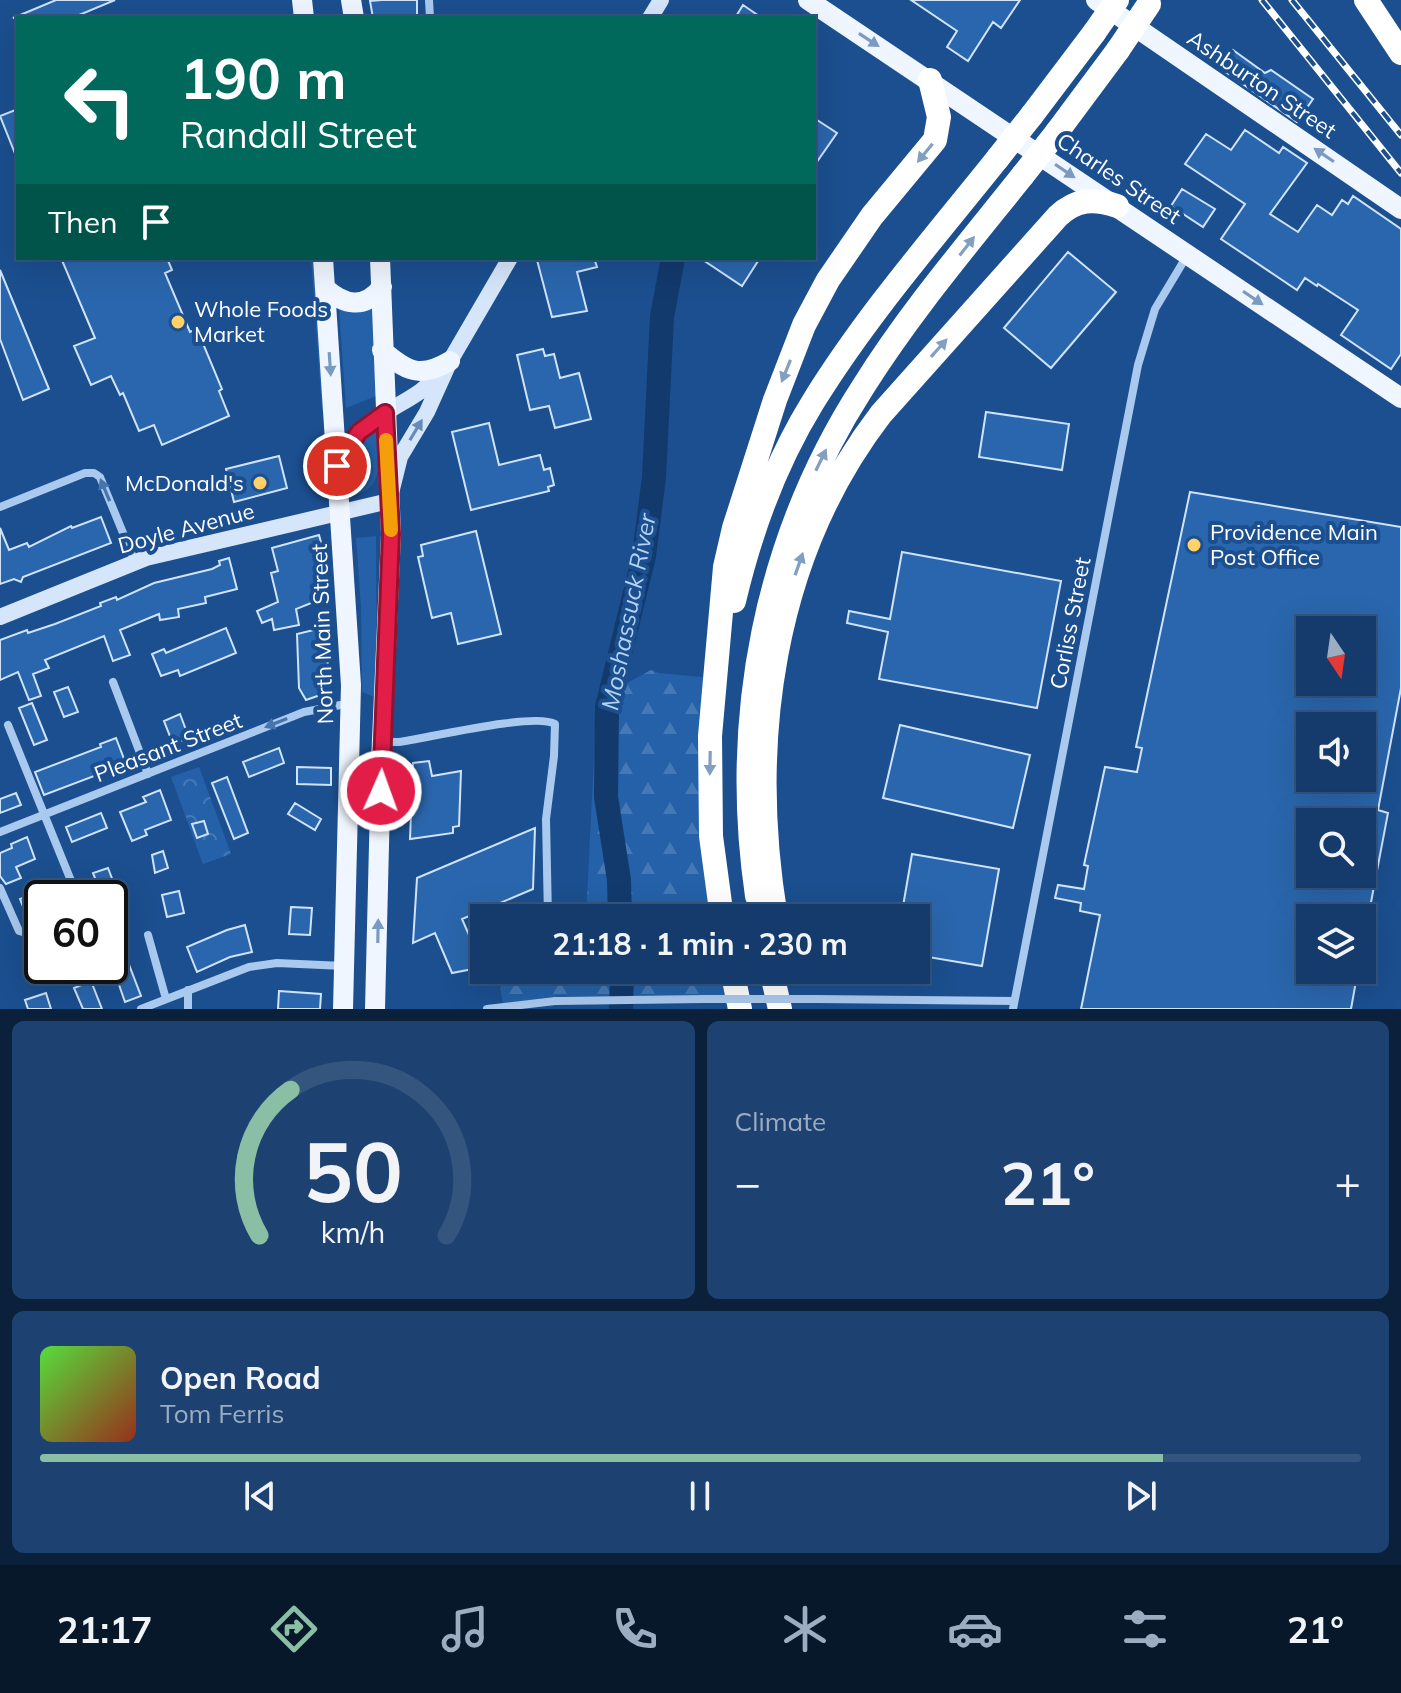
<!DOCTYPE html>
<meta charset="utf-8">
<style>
:root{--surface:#143b6b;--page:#1d4271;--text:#f1f3f6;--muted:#9dadc1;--line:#33557e;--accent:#8abfa5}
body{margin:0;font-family:Mulish,sans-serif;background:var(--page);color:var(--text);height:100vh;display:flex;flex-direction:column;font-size:30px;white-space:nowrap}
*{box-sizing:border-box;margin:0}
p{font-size:26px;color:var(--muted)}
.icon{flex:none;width:44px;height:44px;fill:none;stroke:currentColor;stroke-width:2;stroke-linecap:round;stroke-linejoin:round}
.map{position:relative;height:1009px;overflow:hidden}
.details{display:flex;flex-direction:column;gap:12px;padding:12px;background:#0b203b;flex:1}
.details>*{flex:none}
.banner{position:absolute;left:16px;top:16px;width:800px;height:244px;border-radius:0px;box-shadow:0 8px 32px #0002,0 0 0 2px var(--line);background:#00695c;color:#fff;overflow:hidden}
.needle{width:52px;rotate:167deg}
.buttons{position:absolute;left:1296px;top:616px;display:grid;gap:16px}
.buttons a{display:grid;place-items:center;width:80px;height:80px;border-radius:0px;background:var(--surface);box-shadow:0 8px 32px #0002,0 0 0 2px var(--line);font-size:40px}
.speed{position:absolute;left:24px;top:880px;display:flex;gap:16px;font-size:40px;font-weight:700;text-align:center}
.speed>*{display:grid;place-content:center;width:104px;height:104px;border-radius:50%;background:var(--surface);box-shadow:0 8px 32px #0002,0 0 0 2px var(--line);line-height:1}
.speed .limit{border:4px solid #111;border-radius:12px;background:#fff;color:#111}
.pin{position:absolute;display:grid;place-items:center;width:68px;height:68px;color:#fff;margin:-34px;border:4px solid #fff;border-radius:50%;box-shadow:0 2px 8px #0007}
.me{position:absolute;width:88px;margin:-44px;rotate:2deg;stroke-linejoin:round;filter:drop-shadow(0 0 6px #0008)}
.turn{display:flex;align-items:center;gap:28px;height:168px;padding:0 32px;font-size:36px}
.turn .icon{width:104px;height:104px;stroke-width:2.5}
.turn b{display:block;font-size:56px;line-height:68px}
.then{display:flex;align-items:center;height:76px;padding:0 32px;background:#0003;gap:16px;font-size:30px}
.big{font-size:60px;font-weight:700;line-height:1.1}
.details .widget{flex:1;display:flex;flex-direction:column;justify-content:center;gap:12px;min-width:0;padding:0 28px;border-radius:12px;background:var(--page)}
.details .dial{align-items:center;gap:0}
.dial svg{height:208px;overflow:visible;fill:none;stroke:var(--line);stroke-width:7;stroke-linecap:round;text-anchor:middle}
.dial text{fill:var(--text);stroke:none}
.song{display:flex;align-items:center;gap:24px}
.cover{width:96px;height:96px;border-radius:12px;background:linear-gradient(135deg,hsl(110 70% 55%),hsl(10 70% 35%))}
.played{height:8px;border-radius:4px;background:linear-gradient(90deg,var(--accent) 85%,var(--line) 85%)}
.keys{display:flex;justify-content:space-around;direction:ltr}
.heat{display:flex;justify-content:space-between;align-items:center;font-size:44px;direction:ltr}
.details .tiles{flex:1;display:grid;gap:12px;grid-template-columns:1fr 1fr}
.widget:last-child{grid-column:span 2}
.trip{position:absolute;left:470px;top:904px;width:460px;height:80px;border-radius:0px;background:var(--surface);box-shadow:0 8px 32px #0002,0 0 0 2px var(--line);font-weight:700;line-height:80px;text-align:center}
.menu{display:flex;height:128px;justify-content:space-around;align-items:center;background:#08182b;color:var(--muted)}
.menu .icon{width:56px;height:56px}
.menu .current{color:var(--accent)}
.menu b{font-size:36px;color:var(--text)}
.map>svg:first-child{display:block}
.grass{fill:#2461a8}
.forest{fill:url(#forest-firs)}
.park{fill:url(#park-crowns)}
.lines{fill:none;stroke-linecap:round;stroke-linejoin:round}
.river{stroke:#123a6d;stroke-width:24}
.building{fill:#2a66ad;stroke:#cfe3fa;stroke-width:2;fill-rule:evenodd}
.street{stroke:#a9c9ee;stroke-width:8}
.secondary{stroke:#d6e6fa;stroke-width:16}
.primary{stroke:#f0f6ff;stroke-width:20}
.highway{stroke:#fff;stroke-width:24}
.rail-casing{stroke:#fff;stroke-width:7}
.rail{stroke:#1b4f8f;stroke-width:4;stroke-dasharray:12;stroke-linecap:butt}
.street-bridge{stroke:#a9c9ee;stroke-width:8}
.highway-bridge{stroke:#fff;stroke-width:24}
.oneway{fill:#7b9ac1}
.oneway2{fill:#829ec1}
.oneway3{fill:#668bba}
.oneway4{fill:#4674ac}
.route-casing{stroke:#92132f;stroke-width:20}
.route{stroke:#e11d48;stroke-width:14}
.slow{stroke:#f59e0b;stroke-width:14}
.poi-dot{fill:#ffd166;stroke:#1b4f8f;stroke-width:3}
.labels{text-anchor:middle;stroke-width:8;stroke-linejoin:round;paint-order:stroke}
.street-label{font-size:22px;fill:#fff;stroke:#1b4f8f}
.poi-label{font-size:22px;fill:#fff;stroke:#1b4f8f;text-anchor:start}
.water-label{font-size:24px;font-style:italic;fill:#b5d3f5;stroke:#1b4f8f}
</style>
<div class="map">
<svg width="1401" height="1009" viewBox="0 0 1401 1009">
<defs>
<pattern id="forest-firs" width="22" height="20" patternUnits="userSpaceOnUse" patternTransform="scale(2)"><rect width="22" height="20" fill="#2461a8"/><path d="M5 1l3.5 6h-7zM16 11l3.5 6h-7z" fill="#4579b5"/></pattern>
<pattern id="park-crowns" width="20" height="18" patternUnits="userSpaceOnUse" patternTransform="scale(2)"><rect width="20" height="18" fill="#2461a8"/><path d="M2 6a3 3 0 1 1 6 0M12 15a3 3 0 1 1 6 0" fill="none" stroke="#4579b5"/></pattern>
</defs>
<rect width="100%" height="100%" fill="#1b4f8f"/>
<!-- grass -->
<path class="grass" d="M311,258h2l11,153h-2z
M373,306l3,90 -30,12 -7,-99z
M377,428c1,26 10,61 -24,67 -6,-33 -2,-45 24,-67z
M376,536l1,162 -15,-6 -1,-85 -5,-69z"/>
<!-- forest -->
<path class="forest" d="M651,670l8,3 52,5 9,240h-134l9,-181 5,-25 27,-29z
M510,970h220l-3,26h-166l-58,7 -3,-15z"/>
<!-- park -->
<path class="park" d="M199,767l32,87 -28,10 -32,-87z"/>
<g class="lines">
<!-- river -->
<path class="river" d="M620,918l-1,-38 -13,-83 1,-90 37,-151 10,-79 8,-160 11,-59
M621,1009l1,-39"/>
</g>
<!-- building -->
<path class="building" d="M56,0h59l-43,18h-59z
M382,0h35v18h-44l-3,-17z
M911,0h109l-19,28 -8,-6 -25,39 -21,-14 10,-16z
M743,5l19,13h-27z
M1233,50l32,23 6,-3 42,29 -16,23 -77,-54z
M18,109v52l-18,-45z
M814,118l23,15 -23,33z
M1245,130l34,23 4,-6 24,16 -37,51 28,18 19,-27 15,10 10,-15 6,4 5,-8 48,33v125l-10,15 -50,-34 17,-25 -40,-26 -1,2 -12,-8 -8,12 -76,-51 24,-35 -60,-40 21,-30 25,16z
M1182,189l33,20 -12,18 -32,-21z
M1068,252l48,40 -65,76 -47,-40z
M61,258h106l5,12 -7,3 25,59 7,-3 25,60 -3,2 10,25 -67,29 -8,-20 -15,6 -16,-38 -3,2 -9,-19 -20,9 -17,-39 21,-8z
M544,258h50l3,9 -20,5 10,39 -35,6 -15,-57z
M700,258h60l-18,28z
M0,270l49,119 -26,11 -23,-61z
M543,349l2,7 9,-2 6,24 19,-5 12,46 -36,9 -6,-22 -19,4 -13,-55z
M986,412l83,12 -7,46 -83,-13z
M489,423l10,42 41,-10 4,15 6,-2 4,17 -6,2 1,4 -78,19 -19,-78z
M279,456l8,32 -53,14 -8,-33z
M1190,492l211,35v161l-23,122 10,3 -20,105h-58v52h48l-7,39h-270l19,-94 -20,-4 1,-8 -26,-5 3,-13 26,4 4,-23 -4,-1 21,-98 32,5 5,-24 -6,-1zM1310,630h52v52h-52zM1310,726h52v52h-52zM1310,822h52v52h-52z
M101,517l10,26 -88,34 -2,5 -7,-3 -14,5v-56l9,22 18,-7 2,4 42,-21 1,2z
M476,531l25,103 -43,10 -7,-31 -19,5 -14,-61 5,-1 -2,-11z
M319,535l5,18 2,44 -30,12 3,16 -25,5 -2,-11 -10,4 -5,-12 21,-9 -7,-29 7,-2 -6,-23z
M902,552l159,29 -24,127 -158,-29 9,-47 -41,-9 2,-12 41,8z
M229,558l8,31 -32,8 1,6 -28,6 1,8 -19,3 -1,-6 -39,16 10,25 -17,6 -9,-25 -59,24 4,8 -16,6 8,22 -12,4 -11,-28 -18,8v-40l27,-10 1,3 27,-9 46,-18 -1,-3 16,-6 1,3 37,-17 58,-14 8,-4 -1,-4z
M326,627l3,65 -23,8 -7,-12 -2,-54z
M226,628l10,25 -56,23 -2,-6 -17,6 -9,-22 12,-5 2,4z
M68,687l10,25 -14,5 -10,-25z
M32,703l15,37 -13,5 -15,-37z
M180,714l9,24 -16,6 -9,-23z
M900,725l130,30 -17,73 -130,-30z
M116,738l10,26 -82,31 -9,-23 66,-25 -1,-3z
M279,748l5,15 -35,14 -6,-15z
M429,761l3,15 29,-5 -2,55 -6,1v6l-43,6 3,-76z
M297,767l34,1v17l-34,-1z
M227,777l21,56 -14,6 -22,-56z
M160,790l11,30 -26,10 2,5 -15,6 -12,-29 26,-10 -3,-5z
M16,793l5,12 -21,8v-14z
M295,803l26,16 -6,11 -27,-16z
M101,813l6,15 -35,14 -6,-15z
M204,821l4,13 -11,4 -5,-14z
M535,828l-2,61 -71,30 21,48 -31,6 -17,-40 -22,10 4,-65z
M27,837l8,22 -19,8 5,11 -15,6 -6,-8v-23l12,-5 -1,-4z
M163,851l5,17 -13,5 -3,-18z
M912,854l87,15 -17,97 -66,-11v-37h-15z
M108,868l10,26 -15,4 -10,-25z
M56,885l5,13h-19v10l-16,6 -6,-15z
M179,891l5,22 -17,4 -5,-22z
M291,907l21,1 -2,27 -21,-1z
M245,925l7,27 -22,5 -33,15 -10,-25 40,-17z
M128,962l13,34 -16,6 -8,-23 5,-2 -5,-11z
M91,981l11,28h-19l-9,-21z
M279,991l42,3 -1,15h-42z
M46,993l5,16h-23l-3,-9z"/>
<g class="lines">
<!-- street -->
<path class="street" d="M429,0l1,18
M0,507l85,-34h9l6,4 35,85
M113,682l35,92
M8,725l70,173
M384,742h15c29,-4 136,-30 156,-18l-1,32 -8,63 2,99
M0,832l304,-120 47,-9
M0,888l19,43 7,2 16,-6
M148,935l18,64
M816,999l198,2
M141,1009l108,-42 28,-4 67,3
M188,1009v-19
M487,1009l68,-8 149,-2
M1013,1009l125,-644 17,-56 33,-55"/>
<!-- secondary -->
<path class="secondary" d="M650,18l11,-18
M337,466c12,-22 25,-38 45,-51 21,-14 40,-21 56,-40
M0,617l146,-59 243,-57 11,-44 27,-45 23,-51 60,-103"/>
<!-- primary -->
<path class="primary" d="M302,0l2,18
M351,0l3,18
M808,0l593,398
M1096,0l305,209
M323,258l28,427 -8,324
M325,288c19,17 39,22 57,-1
M382,350c24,21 38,29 68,11
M375,1009l6,-246 10,-229 -11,-276"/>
<!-- highway -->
<path class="highway" d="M1366,0l35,53
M1032,115l62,-82
M1057,132l61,-82
M734,601c16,-68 42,-139 79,-199 53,-86 121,-164 185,-244
M757,896c-26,-178 8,-357 106,-509 47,-75 105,-143 160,-212
M722,918l-11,-82 -1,-100 15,-169 9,-39 41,-128 29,-75 24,-45 44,-64 63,-76 4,-23 -9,-37
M776,918c-29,-174 -5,-361 105,-504l177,-198c18,-17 36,-18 59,-10
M732,970l8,39
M771,970l9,39"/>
<!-- rail casing -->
<g class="rail-casing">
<path id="rail" d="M1262,0l139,173
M1292,0l109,135"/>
</g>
<!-- rail -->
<use href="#rail" class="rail"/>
<!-- street-bridge -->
<path class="street-bridge" d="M704,999h112"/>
<!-- highway-bridge -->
<path class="highway-bridge" d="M1094,33l23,-33
M1118,50l31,-46
M998,158l34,-43
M1023,175l34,-43"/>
</g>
<!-- one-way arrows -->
<defs><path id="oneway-solid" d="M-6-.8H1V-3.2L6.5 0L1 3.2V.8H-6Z" transform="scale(2)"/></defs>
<g class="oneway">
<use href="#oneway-solid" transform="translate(869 40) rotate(33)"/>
<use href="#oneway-solid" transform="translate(1324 155) rotate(-146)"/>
<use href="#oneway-solid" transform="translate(1065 171) rotate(34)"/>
<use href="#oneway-solid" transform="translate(1253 298) rotate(34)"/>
<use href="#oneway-solid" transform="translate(330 364) rotate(86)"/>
<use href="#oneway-solid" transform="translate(378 931) rotate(-89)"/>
</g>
<g class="oneway2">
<use href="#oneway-solid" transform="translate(925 153) rotate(129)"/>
<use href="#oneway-solid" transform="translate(967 246) rotate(-52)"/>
<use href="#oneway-solid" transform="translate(939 348) rotate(-48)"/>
<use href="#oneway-solid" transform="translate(786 371) rotate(112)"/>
<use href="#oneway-solid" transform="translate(821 460) rotate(-64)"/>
<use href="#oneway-solid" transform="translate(799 564) rotate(-71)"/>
<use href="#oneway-solid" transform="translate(710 763) rotate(91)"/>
</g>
<use class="oneway3" href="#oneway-solid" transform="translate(416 430) rotate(-59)"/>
<g class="oneway4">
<use href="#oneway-solid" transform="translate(105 490) rotate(-113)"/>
<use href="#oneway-solid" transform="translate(276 723) rotate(158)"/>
</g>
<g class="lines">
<!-- route casing -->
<g class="route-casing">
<path id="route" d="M337,466l22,-34 26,-19 6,121 -10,257"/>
</g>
<!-- route -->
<use href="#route" class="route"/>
<!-- slow -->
<path class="slow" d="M386,440l5,90"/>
</g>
<!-- markers -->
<g class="poi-dot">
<circle cx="178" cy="322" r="8"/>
<circle cx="260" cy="483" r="8"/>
<circle cx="1194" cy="545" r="8"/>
</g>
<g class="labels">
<!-- street labels -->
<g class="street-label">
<text transform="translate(1262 84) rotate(34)" y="8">Ashburton Street</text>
<text transform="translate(1119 178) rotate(34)" y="8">Charles Street</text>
<text transform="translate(186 528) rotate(-15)" y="8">Doyle Avenue</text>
<text transform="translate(1070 623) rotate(-79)" y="8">Corliss Street</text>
<text transform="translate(322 634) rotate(-92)" y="8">North Main Street</text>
<text transform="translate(168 747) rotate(-21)" y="8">Pleasant Street</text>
</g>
<!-- poi labels -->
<g class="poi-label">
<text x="194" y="317">Whole Foods<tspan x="194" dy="25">Market</tspan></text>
<text x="244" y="491" text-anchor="end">McDonald's</text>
<text x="1210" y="540">Providence Main<tspan x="1210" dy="25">Post Office</tspan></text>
</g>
<!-- water labels -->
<g class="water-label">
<text transform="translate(629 612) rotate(-79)" y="8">Moshassuck River</text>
</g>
</g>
</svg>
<div class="buttons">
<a><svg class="needle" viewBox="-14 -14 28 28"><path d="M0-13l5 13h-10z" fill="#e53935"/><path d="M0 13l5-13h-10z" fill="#9dadc1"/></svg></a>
<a><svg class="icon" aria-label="sound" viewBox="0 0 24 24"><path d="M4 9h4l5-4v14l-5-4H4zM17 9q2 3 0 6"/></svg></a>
<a><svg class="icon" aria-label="search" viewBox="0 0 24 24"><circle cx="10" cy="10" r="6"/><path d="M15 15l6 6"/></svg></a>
<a><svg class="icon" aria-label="layers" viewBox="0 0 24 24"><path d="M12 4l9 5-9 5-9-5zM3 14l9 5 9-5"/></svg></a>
</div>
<div class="speed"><div class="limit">60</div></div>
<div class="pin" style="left:337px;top:466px;background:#d93025"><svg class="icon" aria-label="arrive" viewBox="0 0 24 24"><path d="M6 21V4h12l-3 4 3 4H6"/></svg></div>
<svg class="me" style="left:381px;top:791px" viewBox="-20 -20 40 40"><circle r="17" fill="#e11d48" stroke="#fff" stroke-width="3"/><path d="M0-11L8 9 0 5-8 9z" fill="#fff"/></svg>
<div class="trip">21:18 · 1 min · 230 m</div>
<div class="banner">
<div class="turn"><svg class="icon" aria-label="left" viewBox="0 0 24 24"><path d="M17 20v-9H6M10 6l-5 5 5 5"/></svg><div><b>190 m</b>Randall Street</div></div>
<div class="then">Then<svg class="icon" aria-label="arrive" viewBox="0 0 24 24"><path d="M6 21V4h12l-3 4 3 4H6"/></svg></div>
</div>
</div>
<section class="details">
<div class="tiles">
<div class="widget dial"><svg viewBox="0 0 100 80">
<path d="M14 69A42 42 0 1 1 86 69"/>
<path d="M14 69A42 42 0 0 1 26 13" stroke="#8abfa5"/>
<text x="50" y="56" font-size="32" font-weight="700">50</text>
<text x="50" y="72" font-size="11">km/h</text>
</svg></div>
<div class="widget"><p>Climate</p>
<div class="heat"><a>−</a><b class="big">21°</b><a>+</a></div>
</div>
<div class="widget">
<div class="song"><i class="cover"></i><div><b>Open Road</b><p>Tom Ferris</p></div></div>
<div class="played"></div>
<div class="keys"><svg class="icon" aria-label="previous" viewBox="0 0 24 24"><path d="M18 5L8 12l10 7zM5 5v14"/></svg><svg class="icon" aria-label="pause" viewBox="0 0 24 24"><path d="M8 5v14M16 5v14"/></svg><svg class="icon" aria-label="next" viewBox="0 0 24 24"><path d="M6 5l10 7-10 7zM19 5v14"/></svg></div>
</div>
</div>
</section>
<nav class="menu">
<b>21:17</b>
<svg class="icon current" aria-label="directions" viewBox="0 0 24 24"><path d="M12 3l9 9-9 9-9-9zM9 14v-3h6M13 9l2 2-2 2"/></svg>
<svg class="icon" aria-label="music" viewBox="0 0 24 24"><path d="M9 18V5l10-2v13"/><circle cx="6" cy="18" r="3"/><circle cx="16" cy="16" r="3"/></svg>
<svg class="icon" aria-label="phone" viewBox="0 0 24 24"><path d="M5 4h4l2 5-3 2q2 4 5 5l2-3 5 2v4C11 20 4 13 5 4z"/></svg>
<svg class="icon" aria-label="climate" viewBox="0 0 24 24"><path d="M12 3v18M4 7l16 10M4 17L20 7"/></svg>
<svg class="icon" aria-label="car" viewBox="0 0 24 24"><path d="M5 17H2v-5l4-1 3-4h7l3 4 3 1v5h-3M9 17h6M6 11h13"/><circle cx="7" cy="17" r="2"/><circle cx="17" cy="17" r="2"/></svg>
<svg class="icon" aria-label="filters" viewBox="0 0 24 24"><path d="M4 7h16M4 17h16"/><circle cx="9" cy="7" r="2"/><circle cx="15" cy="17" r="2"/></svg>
<b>21°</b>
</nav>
